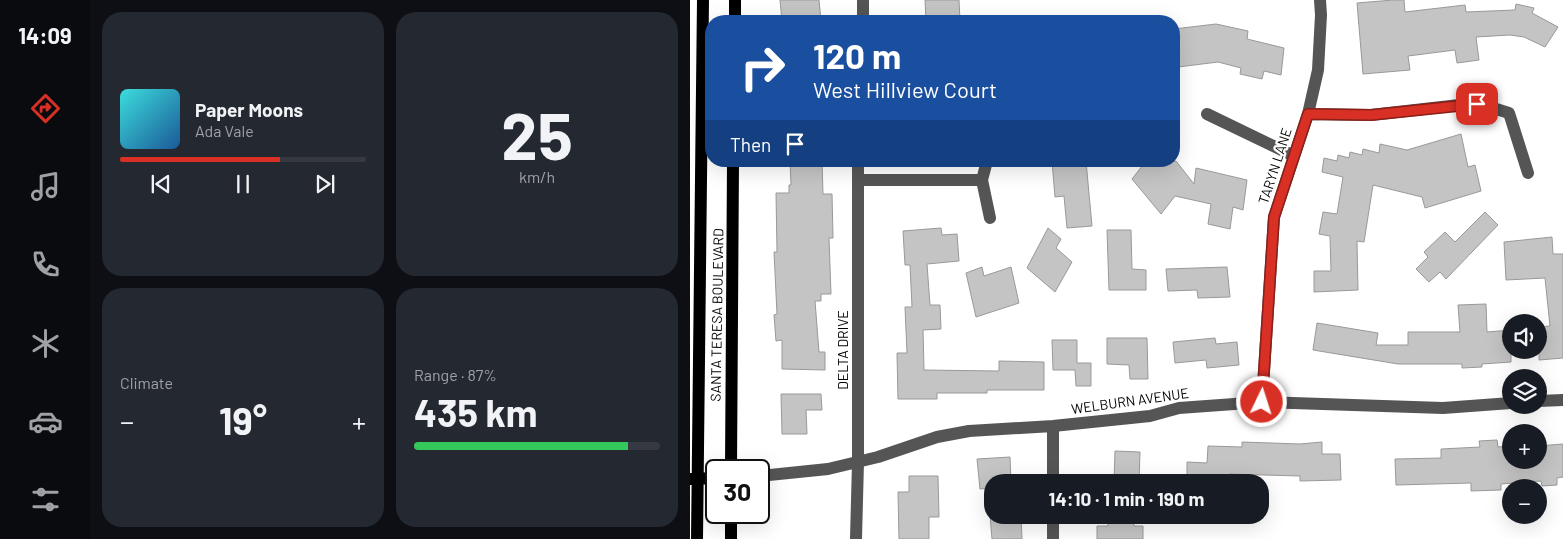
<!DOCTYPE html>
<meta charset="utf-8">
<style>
:root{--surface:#171b24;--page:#242831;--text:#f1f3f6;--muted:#9ea1a6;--line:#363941;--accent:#d93025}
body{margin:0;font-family:Barlow,sans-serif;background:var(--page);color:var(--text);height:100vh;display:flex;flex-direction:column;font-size:19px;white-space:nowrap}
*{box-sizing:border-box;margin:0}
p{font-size:16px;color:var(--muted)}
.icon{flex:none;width:28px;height:28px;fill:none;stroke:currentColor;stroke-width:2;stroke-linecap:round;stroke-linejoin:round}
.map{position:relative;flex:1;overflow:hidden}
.details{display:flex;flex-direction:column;gap:12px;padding:12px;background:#0d0f14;width:600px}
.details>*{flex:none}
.top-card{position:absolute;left:15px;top:15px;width:475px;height:152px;border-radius:20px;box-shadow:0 5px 20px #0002;background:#1a4fa0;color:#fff;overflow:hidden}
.fabs{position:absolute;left:812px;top:314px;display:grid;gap:10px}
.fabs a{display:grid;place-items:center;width:45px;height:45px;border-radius:50%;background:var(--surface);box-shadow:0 5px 20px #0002;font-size:25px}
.speed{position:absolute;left:15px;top:459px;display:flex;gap:10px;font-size:25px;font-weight:700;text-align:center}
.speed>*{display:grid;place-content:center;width:65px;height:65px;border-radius:50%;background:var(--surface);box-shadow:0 5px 20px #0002;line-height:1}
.speed .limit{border:2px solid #111;border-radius:8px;background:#fff;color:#111}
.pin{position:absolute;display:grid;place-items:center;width:42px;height:42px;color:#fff;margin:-21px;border-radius:10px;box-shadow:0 2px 8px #0006}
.me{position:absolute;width:55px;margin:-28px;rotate:4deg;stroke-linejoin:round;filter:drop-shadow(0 0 4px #0008)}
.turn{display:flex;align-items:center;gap:18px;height:105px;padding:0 25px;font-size:22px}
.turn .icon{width:65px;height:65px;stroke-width:2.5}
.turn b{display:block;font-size:35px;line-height:42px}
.then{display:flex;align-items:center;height:48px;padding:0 25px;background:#0003;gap:10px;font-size:19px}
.big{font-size:38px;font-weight:700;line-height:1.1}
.details .widget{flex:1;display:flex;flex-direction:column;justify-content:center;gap:8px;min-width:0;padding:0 18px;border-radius:20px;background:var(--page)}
.details .dial{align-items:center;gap:0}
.dial b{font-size:65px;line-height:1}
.song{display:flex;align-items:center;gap:15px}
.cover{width:60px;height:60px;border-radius:8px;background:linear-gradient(135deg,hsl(180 70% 55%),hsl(210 70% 35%))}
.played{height:5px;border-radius:2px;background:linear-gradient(90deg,var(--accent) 65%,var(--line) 65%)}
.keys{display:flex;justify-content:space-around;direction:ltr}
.heat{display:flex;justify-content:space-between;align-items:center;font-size:28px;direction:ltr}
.charge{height:8px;border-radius:4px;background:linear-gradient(90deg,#34c759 87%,var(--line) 0)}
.details .tiles{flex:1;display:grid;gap:12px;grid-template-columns:repeat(2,1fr)}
.trip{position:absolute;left:294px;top:474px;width:285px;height:50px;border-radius:20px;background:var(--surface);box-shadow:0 5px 20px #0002;font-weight:700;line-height:50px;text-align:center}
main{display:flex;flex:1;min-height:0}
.dock{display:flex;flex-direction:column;width:90px;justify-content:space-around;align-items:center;background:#090b0e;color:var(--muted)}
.dock .icon{width:35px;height:35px}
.dock .on{color:var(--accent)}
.dock b{font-size:22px;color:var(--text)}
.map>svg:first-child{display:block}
.building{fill:#c4c4c4;stroke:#999}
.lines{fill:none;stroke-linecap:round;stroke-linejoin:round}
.minor{stroke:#555;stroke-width:12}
.major{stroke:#000;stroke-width:12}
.route-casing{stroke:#8d1f18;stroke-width:12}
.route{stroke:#d93025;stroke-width:9}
.labels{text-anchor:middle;stroke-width:4.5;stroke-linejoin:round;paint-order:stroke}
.street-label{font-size:14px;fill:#000;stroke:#fff}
</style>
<main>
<nav class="dock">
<b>14:09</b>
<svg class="icon on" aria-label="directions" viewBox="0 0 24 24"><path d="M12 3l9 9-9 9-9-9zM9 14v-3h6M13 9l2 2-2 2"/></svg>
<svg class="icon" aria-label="music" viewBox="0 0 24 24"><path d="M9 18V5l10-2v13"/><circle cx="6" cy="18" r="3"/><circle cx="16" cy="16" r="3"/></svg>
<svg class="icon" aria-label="phone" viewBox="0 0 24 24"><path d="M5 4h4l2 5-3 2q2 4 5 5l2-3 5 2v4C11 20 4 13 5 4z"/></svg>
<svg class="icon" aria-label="climate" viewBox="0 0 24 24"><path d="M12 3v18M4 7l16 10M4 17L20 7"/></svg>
<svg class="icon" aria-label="car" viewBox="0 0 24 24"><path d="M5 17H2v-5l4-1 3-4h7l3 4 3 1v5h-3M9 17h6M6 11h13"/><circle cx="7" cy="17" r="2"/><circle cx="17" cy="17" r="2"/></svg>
<svg class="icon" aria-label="filters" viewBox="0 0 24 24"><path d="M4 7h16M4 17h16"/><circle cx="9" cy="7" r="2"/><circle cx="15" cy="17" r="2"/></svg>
</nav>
<section class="details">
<div class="tiles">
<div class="widget">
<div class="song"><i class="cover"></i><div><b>Paper Moons</b><p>Ada Vale</p></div></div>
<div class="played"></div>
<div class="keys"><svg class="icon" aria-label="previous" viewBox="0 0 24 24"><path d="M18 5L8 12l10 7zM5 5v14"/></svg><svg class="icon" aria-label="pause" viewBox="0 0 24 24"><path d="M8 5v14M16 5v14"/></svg><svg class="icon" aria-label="next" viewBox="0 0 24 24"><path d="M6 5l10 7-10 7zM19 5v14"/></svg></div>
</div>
<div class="widget dial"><b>25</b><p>km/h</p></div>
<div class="widget"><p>Climate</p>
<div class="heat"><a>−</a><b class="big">19°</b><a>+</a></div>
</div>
<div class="widget"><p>Range · 87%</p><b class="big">435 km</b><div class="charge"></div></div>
</div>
</section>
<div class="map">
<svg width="873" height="539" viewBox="0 0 873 539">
<rect width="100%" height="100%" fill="#fff"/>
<!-- building -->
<path class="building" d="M90,0h39l2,21h-39z
M235,0h34l1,21h-34z
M703,0h11l1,12 60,-7 1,7 49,-2 1,-6 18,4 -2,5 26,14 -13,20 -21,-10 -14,-2 -34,2 3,23 -22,3 -2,-13 -47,6 2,14 -47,4 -6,-71z
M526,24l32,7 -1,8 37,9 -3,27 -17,-4 -2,8 -22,-5 1,-6 -23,-6 -40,5 -1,-7h-3v-31z
M771,134l7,33 7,-2 6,26 -56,17 -3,-11 -49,-12 -9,57 -7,-1 1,49 -44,2v-21h17l-1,-35 -11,-2 4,-22 14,2 6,-37 -21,-5 2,-14 13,3 1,-6 11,3 1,-6 12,3 1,-6 16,4 1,-9 27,6z
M100,161h32l1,33h9l1,44h-4l2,56h-10v7h-6l4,51h6v18l-43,-1v-29l-6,1 -2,-26 3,-1 -3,-62h3l-1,-59h13v-8h2z
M362,161h34l6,65 -25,2 -3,-32 -9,1z
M456,161h30l18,23 2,-16 51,12 -4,30 -10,-3 -3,22 -22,-5 3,-20 -36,-8 -14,18 -29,-35z
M795,212l13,13 -52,54 -6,-7 -11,10 -13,-13 12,-12 -4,-5 21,-20 10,10z
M251,228l1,7 15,-1 2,27 -32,3 3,41h10l1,24 -18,1 1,40 75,1v-10l45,1v28h-57v3h-50v6h-39l-1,-46h10l-2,-46h7l-2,-42h-5l-2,-34z
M358,228l13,11 -5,9 16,14 -17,30 -28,-24z
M417,230h24l1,39 14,1v20h-37z
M862,237l1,17h10v104l-24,2v-33l11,-1 -5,-48 -39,2 -2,-38z
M292,267l2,9 27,-9 8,36 -43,14 -10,-44z
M537,267l3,30 -32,1 -1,-8 -29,1 -2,-22z
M796,304l1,28 24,-2v32l-29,2v3l-20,1v-4h-64l-85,-14 4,-27 61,10 -2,12h32v-13h52l-2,-27z
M417,338h40l1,41h-18l-1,-14 -22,-1z
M525,338l1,6 21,-2 2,23 -32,3 -1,-8 -31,3 -2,-21z
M362,340h25v23h14v23h-15l-1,-16h-22z
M91,394h40l1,16h-16l1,24h-25z
M807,440l1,7 13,-1v14h29l-1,-14 24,-2v33l-6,1v7l-15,1 -1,-5 -40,3v6l-30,1v-8l-75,2 -1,-26 46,-1v-9l39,-2 -1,-6z
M552,442l58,2 22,-2v12h18l1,26 -41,1v-5l-71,-2v8h-42v-20l20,1 1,-17 34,1z
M425,451l25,1 -1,30h-25z
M320,457l1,25h-19v6l-12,1 -3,-30z
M219,476h29l1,41h-10v22h-30l-1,-47h11z
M300,515h31l1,24h-30z
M418,515h26v11h9v13h-46v-13h11z"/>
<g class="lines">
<!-- minor -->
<path class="minor" d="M173,21v-21
M517,114l87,42
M618,114l63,1 106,-12 32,10 19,60
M297,161l-5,19 8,38
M168,180h124
M849,401l24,-1
M572,402l12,-185 34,-103 10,-44 3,-55 -1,-15
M69,476l69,-7 50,-12 59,-20 32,-6 84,-5 97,-10 29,-8 83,-6 181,6 68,-5
M363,482v-56
M166,539l2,-77v-301
M363,539v-24"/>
<!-- major -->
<path class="major" d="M45,21v-21
M41,470l2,-309
M0,479l26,-1
M7,539l6,-539
M41,539v-27"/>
</g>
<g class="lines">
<!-- route casing -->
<g class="route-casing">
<path id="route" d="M572,402l12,-185 34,-103 63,1 106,-11"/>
</g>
<!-- route -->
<use href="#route" class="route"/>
</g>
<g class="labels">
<!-- street labels -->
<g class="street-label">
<text transform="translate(585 166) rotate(-72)" y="5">TARYN LANE</text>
<text transform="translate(27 315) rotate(-89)" y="5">SANTA TERESA BOULEVARD</text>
<text transform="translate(153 350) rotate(-90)" y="5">DELTA DRIVE</text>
<text transform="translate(440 401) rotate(-8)" y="5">WELBURN AVENUE</text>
</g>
</g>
</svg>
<div class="fabs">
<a><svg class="icon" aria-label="sound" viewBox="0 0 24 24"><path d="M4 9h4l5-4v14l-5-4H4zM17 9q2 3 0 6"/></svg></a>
<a><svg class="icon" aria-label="layers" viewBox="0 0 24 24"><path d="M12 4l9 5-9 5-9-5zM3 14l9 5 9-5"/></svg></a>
<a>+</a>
<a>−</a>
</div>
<div class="speed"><div class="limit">30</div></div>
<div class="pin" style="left:787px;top:104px;background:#d93025"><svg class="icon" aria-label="arrive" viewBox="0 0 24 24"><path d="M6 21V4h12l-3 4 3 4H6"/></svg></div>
<svg class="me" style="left:572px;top:402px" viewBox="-20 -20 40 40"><circle r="17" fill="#d93025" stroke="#fff" stroke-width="3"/><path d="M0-11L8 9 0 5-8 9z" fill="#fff"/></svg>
<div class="trip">14:10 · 1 min · 190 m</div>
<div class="top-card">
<div class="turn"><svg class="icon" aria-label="right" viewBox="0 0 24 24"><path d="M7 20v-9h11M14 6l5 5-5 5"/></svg><div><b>120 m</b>West Hillview Court</div></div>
<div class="then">Then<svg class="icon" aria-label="arrive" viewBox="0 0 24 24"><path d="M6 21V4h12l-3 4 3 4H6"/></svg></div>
</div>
</div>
</main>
